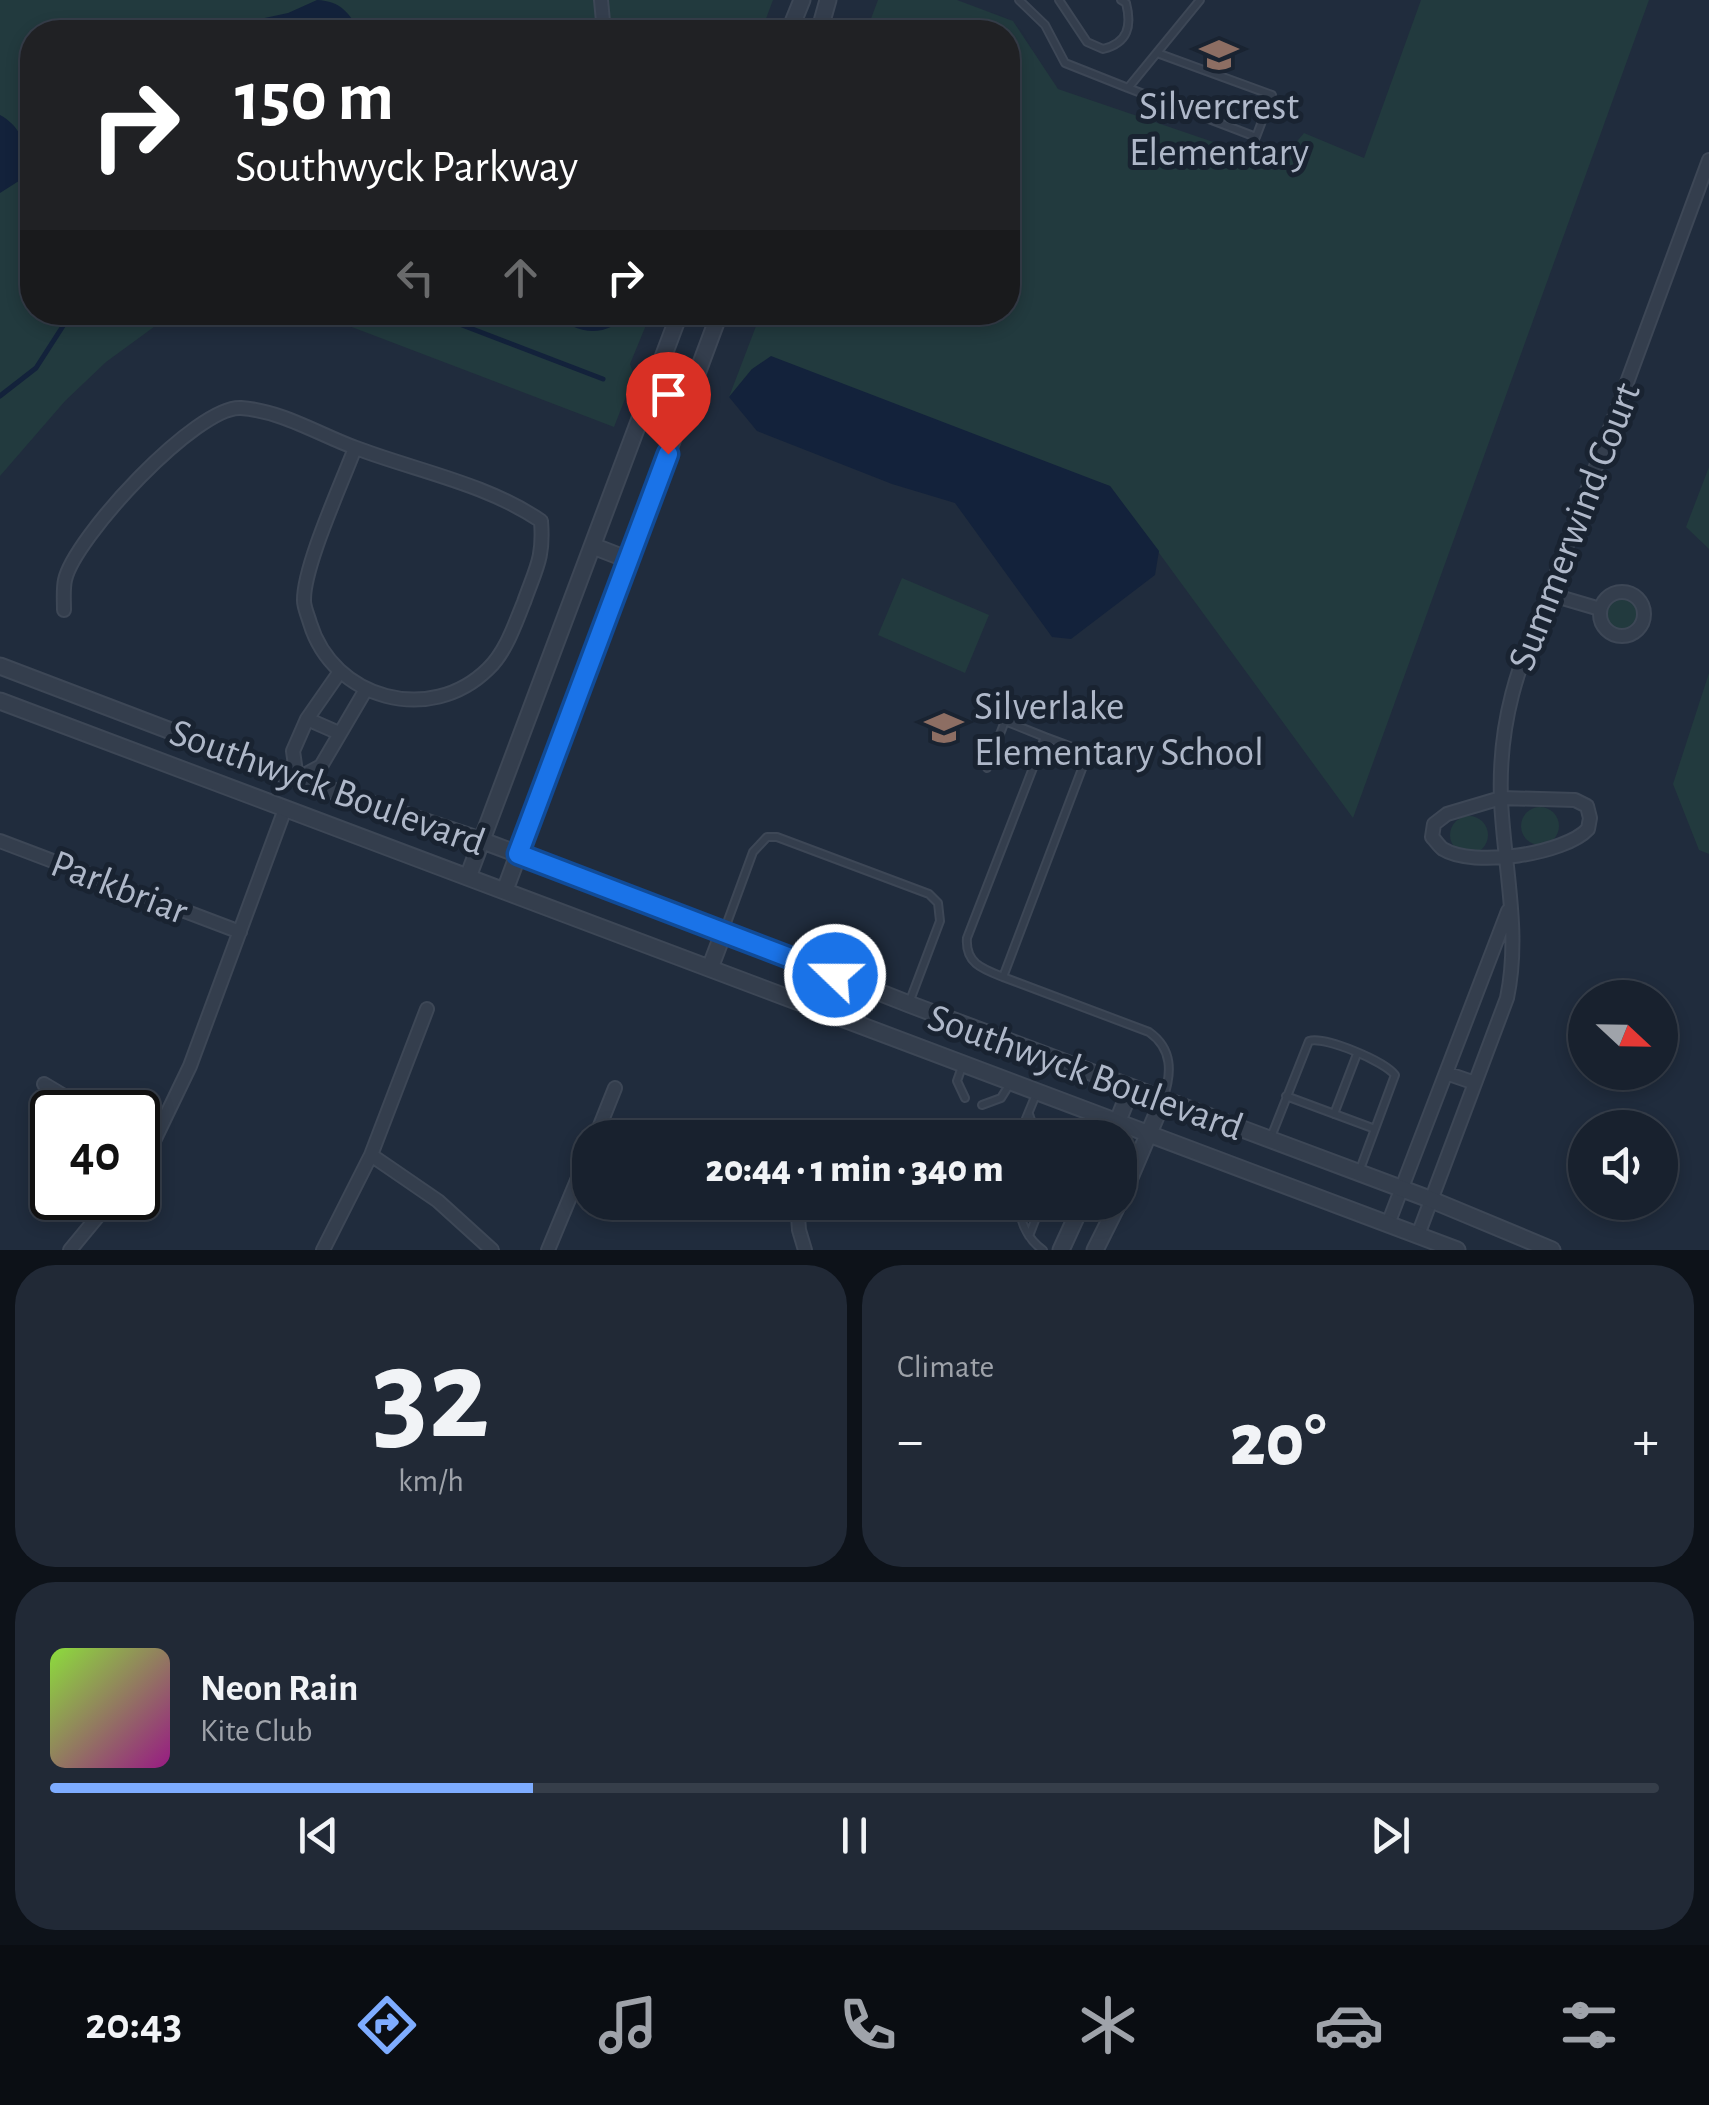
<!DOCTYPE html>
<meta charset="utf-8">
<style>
:root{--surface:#18212e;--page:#212936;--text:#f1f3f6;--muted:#9fa3aa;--line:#363e4a;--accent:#7eacff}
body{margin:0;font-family:"Alegreya Sans",sans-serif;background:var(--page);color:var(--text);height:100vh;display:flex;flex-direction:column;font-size:38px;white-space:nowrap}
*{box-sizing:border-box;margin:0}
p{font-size:32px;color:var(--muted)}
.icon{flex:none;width:55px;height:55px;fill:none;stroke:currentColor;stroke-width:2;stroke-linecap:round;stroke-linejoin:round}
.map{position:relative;height:1250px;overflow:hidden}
.side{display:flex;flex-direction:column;gap:15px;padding:15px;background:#0d1219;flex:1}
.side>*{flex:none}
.top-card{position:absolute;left:20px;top:20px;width:1000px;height:305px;border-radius:40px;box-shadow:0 5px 15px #0003,0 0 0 2px var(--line);background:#202124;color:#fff;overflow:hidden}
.needle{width:65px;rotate:112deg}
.controls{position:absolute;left:1568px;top:980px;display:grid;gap:20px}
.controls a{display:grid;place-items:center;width:110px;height:110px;border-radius:50%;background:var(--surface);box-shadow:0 5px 15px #0003,0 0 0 2px var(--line);font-size:50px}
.speed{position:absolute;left:30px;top:1090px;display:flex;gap:20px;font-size:50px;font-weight:700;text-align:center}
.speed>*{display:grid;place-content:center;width:130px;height:130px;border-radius:50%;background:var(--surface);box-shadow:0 5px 15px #0003,0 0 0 2px var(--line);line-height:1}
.speed .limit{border:5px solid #111;border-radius:15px;background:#fff;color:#111}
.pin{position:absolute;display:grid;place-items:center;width:85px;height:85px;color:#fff;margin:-102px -42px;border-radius:50% 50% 50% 0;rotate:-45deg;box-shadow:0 0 10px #0007}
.pin .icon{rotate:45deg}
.me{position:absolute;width:110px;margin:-55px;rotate:292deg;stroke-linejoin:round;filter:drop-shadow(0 0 8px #0008)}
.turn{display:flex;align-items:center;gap:35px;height:210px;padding:0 50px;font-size:45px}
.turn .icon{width:130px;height:130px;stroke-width:2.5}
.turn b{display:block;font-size:70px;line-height:85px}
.lanes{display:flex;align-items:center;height:95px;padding:0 50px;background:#0003;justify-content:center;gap:50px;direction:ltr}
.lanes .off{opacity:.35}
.big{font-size:75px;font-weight:800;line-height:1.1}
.side .widget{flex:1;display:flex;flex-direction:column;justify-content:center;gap:15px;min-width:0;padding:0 35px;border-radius:40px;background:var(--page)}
.side .dial{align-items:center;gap:0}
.dial b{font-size:130px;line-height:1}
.song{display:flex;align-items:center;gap:30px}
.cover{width:120px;height:120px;border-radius:15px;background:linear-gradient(135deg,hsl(90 70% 55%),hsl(310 70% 35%))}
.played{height:10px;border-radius:5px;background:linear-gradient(90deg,var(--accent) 30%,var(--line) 30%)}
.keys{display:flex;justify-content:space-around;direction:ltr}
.heat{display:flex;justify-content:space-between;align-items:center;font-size:55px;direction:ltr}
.side .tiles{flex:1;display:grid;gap:15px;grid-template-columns:1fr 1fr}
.widget:last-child{grid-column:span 2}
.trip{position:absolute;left:572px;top:1120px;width:565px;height:100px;border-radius:40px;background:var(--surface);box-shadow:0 5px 15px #0003,0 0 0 2px var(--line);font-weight:800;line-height:100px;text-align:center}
.tab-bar{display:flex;height:160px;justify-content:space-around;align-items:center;background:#0a0d12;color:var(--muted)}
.tab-bar .icon{width:70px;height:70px}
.tab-bar .selected{color:var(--accent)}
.tab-bar b{font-size:45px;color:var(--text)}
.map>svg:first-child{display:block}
.green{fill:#223a3e}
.water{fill:#13223b}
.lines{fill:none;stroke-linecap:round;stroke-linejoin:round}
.stream{stroke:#13223b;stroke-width:5}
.service-casing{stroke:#3d4756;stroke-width:10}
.minor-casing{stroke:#3d4756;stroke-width:16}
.tertiary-casing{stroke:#3d4756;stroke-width:19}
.service{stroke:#343e4d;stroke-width:6}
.minor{stroke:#343e4d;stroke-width:12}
.tertiary{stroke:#343e4d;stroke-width:15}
.route-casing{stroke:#114b97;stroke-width:25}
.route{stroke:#1a73e8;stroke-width:18}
.labels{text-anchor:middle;stroke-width:10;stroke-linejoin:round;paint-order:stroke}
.poi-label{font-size:40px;fill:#afb8c9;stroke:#192331}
.street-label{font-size:40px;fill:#afb8c9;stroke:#192331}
</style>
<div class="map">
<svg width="1709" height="1250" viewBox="0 0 1709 1250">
<rect width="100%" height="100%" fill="#202c3d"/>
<!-- green -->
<path class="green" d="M0,0h773l-12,32h-729v280l141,1 -67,49 -41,39 -65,75z
M878,0h79l56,21 45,68 220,75 26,-31 60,25 57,-158h228l-296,818 -243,-332 -358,-117 -23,28 32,-84 247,-1v-280h-142z
M315,313h336l-21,51 4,12 -20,51z
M1709,467v82l-23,-22z
M902,578l87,37 -24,58 -87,-38z
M1600 612a19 19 0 1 1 38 0a19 19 0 1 1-38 0Z
M1709,673v181l-10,-4 -26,-66z
M1521 826a19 19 0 1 1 38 0a19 19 0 1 1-38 0Z
M1450 835a19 19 0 1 1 38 0a19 19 0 1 1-38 0Z"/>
<!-- water -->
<path class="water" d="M317,0c24,1 32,13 43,32h-126l7,-9 47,-10z
M0,115c24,13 31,39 22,64l-22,14z
M553,313h75c-21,26 -52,22 -75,0z
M771,356l339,130 49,65 -4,24 -84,64 -19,-2 -97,-134 -63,-19 -135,-53 -28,-34 23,-28z"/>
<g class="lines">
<!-- stream -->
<path class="stream" d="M428,312l175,67
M0,396l36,-28 36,-56"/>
<!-- service casing -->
<g class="service-casing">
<path id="service" d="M1019,0l26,25 20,38 63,25 72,-88
M1059,0l28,42 16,7c25,-6 29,-23 23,-46l-5,-3
M1128,88l128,49 16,-42 -115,-42
M987,768l18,-47 40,16
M724,931l29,-79 14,-15h10l152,57 9,9 2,18 -31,82
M1003,977l85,-224 -43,-16 -78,201c-2,25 15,31 36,39l146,55c24,17 23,41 14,67
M963,1064l-6,17 8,17
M1286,1096l89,33
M982,1105l19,-7 10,-16
M1029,1114l8,24
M1334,1114l23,-60
M1271,1137l38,-96c16,-5 75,20 86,34l-36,97
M1018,1138l19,-46
M1018,1202c2,19 9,37 25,48
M1029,1236l13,-34"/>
</g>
<!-- minor casing -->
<g class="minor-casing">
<path id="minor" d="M601,0l3,32
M1600 614a22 22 0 1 1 44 0a22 22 0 1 1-44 0Z
M1549,594l51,15
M64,610c0,-9 -1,-21 1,-30 9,-42 132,-175 176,-172 41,3 77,26 115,40 61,23 131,36 185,73 3,37 -5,47 -17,81 -9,22 -18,50 -36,67 -58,57 -155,30 -178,-46 -2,-7 -6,-16 -6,-22 -1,-34 38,-118 51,-153
M339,673l-32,46 -14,32 4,28 24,-13 44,-75
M307,719l32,14
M1501,798l74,2 12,6 3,12 -2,11c-23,25 -115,39 -145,20 -4,-3 -7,-8 -11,-12l2,-13 13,-10z
M0,841l240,91
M1446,1073l29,10
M44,1084l47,28
M595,1138l20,-50
M138,1140l13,7
M371,1155l67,46 54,49
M138,1165l13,-18 39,-81 95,-257
M797,1202l2,28 6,20
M1388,1224l120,-313
M1418,1235l89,-237c14,-66 -3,-131 -6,-198 -3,-79 17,-135 48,-206l160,-434
M70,1250l43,-52
M323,1250l48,-95 56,-146
M548,1250l42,-101"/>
</g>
<!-- tertiary casing -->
<g class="tertiary-casing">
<path id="tertiary" d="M789,32l13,-32
M819,32l9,-32
M593,546l36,14
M0,666l297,113 186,62 241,90 185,73 523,196 120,50
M0,701l1457,549
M468,877l212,-565
M505,890l215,-578
M710,968l14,-37
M1111,1138l20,-50
M1120,1201l43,-101
M1061,1250l22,-48
M1095,1250l24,-48"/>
</g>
<!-- service -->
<use href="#service" class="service"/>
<!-- minor -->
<use href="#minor" class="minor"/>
<!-- tertiary -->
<use href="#tertiary" class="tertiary"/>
</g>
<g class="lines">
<!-- route casing -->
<g class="route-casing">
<path id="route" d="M668,454l-150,400 317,121"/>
</g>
<!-- route -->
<use href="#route" class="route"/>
</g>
<!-- icons -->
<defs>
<g id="school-bare" transform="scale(3)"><path d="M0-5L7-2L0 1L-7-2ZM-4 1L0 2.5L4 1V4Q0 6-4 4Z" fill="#8d6e63" stroke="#192331" stroke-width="2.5" paint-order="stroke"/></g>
</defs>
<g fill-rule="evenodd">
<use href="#school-bare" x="1219" y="55"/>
<use href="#school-bare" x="944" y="728"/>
</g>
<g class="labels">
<!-- poi labels -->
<g class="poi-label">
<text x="1219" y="119">Silvercrest<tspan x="1219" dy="46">Elementary</tspan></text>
<text x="974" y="719" text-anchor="start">Silverlake<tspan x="974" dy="46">Elementary School</tspan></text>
</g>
<!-- street labels -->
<g class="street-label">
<text transform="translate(1573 526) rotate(-69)" y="14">Summerwind Court</text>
<text transform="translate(328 786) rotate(20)" y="14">Southwyck Boulevard</text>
<text transform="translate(120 886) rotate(21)" y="14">Parkbriar</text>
<text transform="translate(1086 1071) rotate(20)" y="14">Southwyck Boulevard</text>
</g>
</g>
</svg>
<div class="controls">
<a><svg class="needle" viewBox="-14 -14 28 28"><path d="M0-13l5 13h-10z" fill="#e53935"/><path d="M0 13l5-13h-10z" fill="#9fa3aa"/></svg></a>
<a><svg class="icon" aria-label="sound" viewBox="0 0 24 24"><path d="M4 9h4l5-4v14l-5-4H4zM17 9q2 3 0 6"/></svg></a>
</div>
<div class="speed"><div class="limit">40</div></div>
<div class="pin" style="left:668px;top:454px;background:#d93025"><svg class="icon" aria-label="arrive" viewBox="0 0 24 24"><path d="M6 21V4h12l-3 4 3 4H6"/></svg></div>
<svg class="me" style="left:835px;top:975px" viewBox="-20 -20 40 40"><circle r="17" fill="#1a73e8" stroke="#fff" stroke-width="3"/><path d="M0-11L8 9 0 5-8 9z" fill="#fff"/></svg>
<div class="trip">20:44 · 1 min · 340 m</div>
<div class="top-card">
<div class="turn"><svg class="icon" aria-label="right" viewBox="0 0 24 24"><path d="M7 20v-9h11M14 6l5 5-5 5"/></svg><div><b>150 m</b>Southwyck Parkway</div></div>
<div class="lanes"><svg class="icon off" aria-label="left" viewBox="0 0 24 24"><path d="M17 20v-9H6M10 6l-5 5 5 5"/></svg><svg class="icon off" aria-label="ahead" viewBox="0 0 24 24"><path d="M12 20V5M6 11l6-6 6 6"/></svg><svg class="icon" aria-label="right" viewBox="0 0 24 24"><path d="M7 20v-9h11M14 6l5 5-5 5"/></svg></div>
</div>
</div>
<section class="side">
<div class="tiles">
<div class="widget dial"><b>32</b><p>km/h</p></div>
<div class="widget"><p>Climate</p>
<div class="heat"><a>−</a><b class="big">20°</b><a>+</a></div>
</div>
<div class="widget">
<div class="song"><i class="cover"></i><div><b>Neon Rain</b><p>Kite Club</p></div></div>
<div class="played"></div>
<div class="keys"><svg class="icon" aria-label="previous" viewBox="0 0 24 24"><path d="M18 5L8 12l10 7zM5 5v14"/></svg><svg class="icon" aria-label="pause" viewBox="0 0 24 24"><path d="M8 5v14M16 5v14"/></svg><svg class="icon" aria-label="next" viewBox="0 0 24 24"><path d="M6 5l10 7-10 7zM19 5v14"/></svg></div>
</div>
</div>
</section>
<nav class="tab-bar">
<b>20:43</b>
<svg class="icon selected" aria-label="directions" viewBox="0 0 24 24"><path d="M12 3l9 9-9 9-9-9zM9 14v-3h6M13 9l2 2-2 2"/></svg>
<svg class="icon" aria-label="music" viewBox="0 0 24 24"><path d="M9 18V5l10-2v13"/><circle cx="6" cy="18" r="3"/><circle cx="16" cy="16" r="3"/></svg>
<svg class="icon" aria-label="phone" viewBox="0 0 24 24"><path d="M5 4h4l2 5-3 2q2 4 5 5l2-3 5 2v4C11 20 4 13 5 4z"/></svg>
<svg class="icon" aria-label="climate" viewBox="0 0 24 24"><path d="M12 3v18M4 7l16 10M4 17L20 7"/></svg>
<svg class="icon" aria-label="car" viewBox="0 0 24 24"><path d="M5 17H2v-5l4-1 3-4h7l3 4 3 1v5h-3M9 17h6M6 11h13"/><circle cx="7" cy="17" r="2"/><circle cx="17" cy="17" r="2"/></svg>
<svg class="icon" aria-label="filters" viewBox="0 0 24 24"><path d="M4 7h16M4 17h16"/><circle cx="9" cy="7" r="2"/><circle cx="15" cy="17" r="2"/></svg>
</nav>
